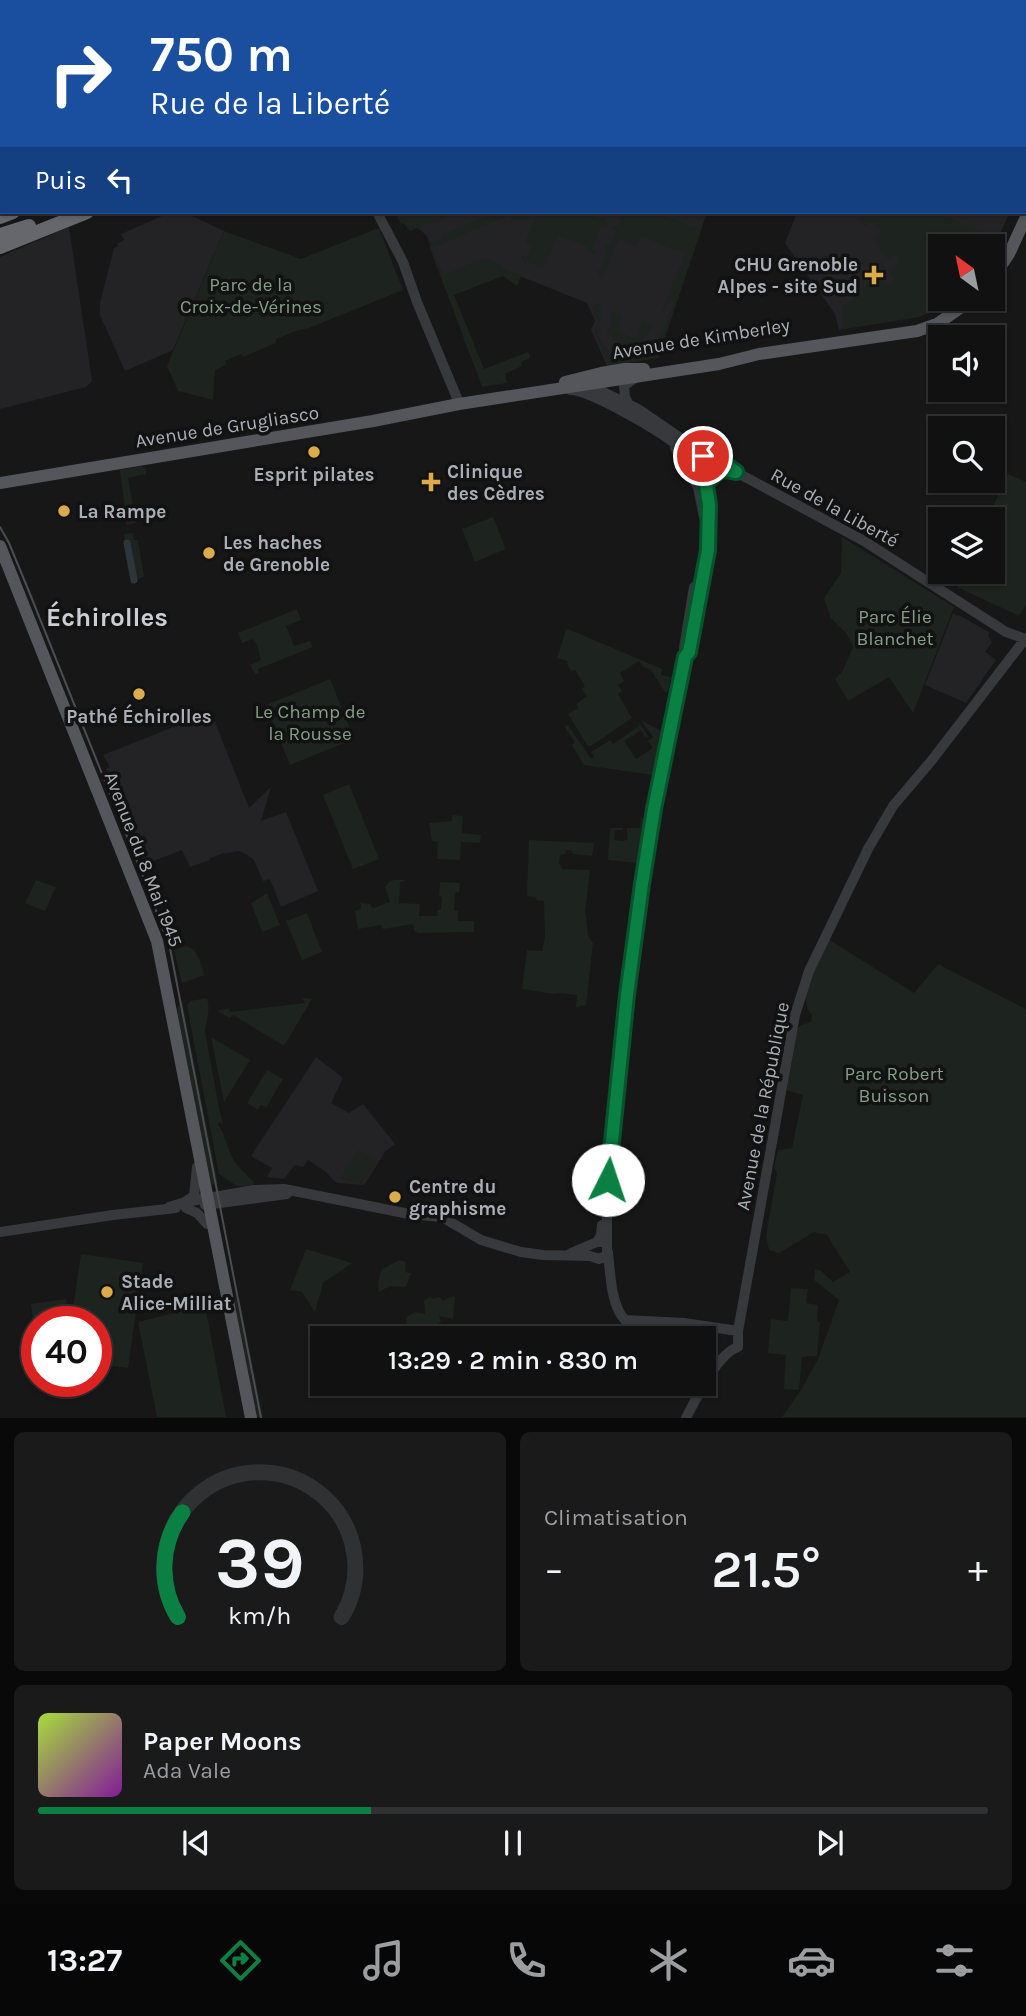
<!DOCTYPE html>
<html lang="fr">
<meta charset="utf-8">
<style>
:root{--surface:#111112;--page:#1a1a1b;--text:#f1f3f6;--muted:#9c9d9f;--line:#303132;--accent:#0b8043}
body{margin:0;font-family:Karla,sans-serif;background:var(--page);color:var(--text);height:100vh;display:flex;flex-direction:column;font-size:26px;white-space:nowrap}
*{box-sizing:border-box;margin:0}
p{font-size:23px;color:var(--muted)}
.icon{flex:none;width:38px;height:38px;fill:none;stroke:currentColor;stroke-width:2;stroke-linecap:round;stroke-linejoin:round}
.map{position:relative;height:1418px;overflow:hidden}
.panel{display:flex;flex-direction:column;gap:14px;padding:14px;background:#09090a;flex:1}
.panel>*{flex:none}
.guide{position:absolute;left:0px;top:0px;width:1027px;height:214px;box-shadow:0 2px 5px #0004,0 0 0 2px var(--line);background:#1a4fa0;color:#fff;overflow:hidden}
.needle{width:46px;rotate:327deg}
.buttons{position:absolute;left:928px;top:234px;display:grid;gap:14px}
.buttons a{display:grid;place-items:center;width:77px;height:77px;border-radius:0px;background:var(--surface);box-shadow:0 2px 5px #0004,0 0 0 2px var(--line);font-size:35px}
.speed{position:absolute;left:21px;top:1306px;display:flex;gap:14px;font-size:35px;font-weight:700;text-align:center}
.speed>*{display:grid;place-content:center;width:91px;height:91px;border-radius:50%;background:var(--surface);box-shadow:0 2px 5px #0004,0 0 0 2px var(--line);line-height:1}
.speed .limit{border:10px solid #d22;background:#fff;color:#111}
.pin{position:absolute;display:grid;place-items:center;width:60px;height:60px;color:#fff;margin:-30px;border:4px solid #fff;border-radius:50%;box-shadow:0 2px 7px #0007}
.me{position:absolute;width:77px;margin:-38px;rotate:4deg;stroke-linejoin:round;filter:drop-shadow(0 0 5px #0008)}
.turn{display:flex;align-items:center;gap:24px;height:147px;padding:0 35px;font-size:32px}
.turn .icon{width:91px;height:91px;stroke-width:2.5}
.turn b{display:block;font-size:49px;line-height:60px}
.then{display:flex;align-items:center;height:66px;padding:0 35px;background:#0003;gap:14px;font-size:26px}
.big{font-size:52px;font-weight:600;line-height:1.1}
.panel .card{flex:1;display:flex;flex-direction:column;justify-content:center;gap:10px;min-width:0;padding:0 24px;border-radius:10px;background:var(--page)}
.panel .dial{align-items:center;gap:0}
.dial svg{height:182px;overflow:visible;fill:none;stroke:var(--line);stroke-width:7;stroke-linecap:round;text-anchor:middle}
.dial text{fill:var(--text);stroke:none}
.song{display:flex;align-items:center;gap:21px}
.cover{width:84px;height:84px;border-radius:10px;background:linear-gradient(135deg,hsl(80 70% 55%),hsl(290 70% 35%))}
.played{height:7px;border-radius:4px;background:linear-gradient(90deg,var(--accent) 35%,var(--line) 35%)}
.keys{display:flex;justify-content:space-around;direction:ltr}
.heat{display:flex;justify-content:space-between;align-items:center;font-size:38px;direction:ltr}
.panel .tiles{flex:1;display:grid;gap:14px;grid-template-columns:1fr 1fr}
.card:last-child{grid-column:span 2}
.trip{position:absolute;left:310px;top:1326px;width:406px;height:70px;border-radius:0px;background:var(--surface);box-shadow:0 2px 5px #0004,0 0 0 2px var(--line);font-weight:600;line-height:70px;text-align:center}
.menu{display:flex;height:112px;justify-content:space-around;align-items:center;background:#070707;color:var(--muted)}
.menu .icon{width:49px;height:49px}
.menu .active{color:var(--accent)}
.menu b{font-size:32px;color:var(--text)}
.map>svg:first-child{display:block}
.built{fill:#232325}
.green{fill:#1d231e}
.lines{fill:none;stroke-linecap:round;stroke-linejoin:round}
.canal{stroke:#2e353b;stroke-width:7}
.minor{stroke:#38393d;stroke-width:10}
.major{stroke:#54565b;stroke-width:12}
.highway{stroke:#65676d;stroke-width:14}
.tram{stroke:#4b4d52;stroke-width:2}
.rail{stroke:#4b4d52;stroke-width:2;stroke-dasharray:9 7;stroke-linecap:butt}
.route-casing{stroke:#07532c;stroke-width:18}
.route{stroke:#0b8043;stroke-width:12}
.poi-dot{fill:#dcac4b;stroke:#121213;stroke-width:2.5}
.labels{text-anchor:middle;stroke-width:7;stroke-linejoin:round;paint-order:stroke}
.poi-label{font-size:19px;font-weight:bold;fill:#aaaeb7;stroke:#121213;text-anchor:start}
.park-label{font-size:19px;fill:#849f86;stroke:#121213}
.street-label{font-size:19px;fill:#aaaeb7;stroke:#121213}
.district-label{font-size:26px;font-weight:bold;fill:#cbcdd3;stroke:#121213}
</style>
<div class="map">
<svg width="1026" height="1418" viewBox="0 0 1026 1418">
<rect width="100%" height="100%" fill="#171718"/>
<!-- built -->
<path class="built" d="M607,0h419v179v-177h-421z
M171,212h13l40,19 -51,119 -48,21 -25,-56v-12l14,-55 4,-2 -1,-2 7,-4 -3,-6z
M399,212h308l-49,146 -51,8 -16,-36 4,-9 -8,-18 -87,-35 -57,7 -17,-40z
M797,212h213l-18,39v-4h-52v52l13,1 -18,11 -17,6 -79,13 -4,-16 -50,-71z
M69,227l23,154 -6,6 -86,22v-152z
M953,613l5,3 1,-1 31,18 -2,3 4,6 -7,10 11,8 -30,43 -41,-18z
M211,712l38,96 22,-21 -10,34 25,-9 32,79 -37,16 -11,-28 -7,2 -9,-21 -8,-6 -8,-3 -13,3 -1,-1 -14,5v2l-20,7 -8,-17 -36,14 -40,-95 4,-2 -7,-12z
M316,1057l27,21 -12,25 18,10 14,-9 32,40 -10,8 -21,33 -26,-2 -4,-2 -8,-9 -18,-12 -5,7 -8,-2 -11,14 -17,-2 5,-9 -21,-12z"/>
<!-- green -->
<path class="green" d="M395,212h74l-8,3 -13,1 -38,15 -7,-8 -2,1z
M497,212h34l-5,9 -5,-3 -9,2 -2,-5 -78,33 11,27 42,-17 16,7 -1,3 21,8 -4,10 -14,-10 -49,19 30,74 44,-17 2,6 -9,4 1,4 -17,8 2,9 -25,4 -52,-139v-5l13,-5 -1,-3z
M538,212h43l19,7 3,-2 4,8 -1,3 -5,-2 -9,23 5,2 -2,3 -7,-3 1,-4 -31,-12 -14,33 -17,-7 -2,4 -5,-10 7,2 5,-11 -7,-3z
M624,212h30l47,18 -43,128 -49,7 -15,-34 4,-10 -6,-14 7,-4 3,5 -3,15 2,8 -4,2c8,21 31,31 51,21l-2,-5c17,-12 21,-29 28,-47l-6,-2 -4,12 -2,-1 23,-57 -44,-18 -5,10 -17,-8 -17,42 -6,-11 4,2 8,-20 -4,-3 1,-3 5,1 6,-14 -4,-3 1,-3 5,1z
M873,212h57l67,24 -5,13v-2h-52v52h12c-33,21 -73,24 -110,30v-22l20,-14 -2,-4 19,-12 6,9 10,-6 -6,-10 12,-8 -5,-8 -8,5 -14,-20 7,-7 -8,-11 -8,5 -6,-8z
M376,229h3l24,61 -94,38 -10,2 -23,9v4l-33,14 -2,-3 -16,7 1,4 -11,5 -2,30 -35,-9 -11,-25 57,-135 77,28z
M612,312l10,5 -6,14 19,8 8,-19 10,4 -4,9 -8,6 2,4c-15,7 -29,0 -36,-14l4,-2 -1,-9z
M141,466l5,3v5l-18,4 8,45 -9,2 -7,-55z
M1008,474l18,8v123l-7,11 -62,-29 7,-15h28v-52h-5z
M493,517l13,32 -31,13 -13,-33z
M133,533l1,7h4l6,37 -12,4 -8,-47z
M842,537l112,70 -41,106 -24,-36 -41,24 -13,-22 7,-7 11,-25 -6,-13 -17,-17 -6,-19 17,-25z
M297,609l4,11 -15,6 8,20 16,-5 3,6 -55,22 1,4 -4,1 -5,-9 11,-5 -4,-16 -4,-5 -11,4 -4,-10z
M568,629l94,40 -1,6 10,2 -3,15h-3l-14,-22 -8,-3 -4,-6 -19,12 4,8 -6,4 4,6 -4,3 14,24 -41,28 -4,-1 -19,-31 10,-6 -2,-4 11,-8 -5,-7 3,-3 -10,-16 -4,1 -4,-7 1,-3 -11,-3 9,-28z
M330,679l24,60 -64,26 -24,-60z
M641,720l20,11 -8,44 -69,-10 -12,-20 3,-3 -10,-15 3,-2 23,34 3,-2 -3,-5 19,-12 3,4 26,-18 -1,-5 10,15 -2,2 -5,-8 -17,11 12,18 17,-11 -5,-7 5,-4z
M349,784l30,75 -26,10 -30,-74z
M452,815l11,1 -1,17 19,2 -1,8 -19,-1 -1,18 -23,-1 1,-17 -6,-1 -3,-18 23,-2z
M641,816l4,6 -8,41 -29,-3 2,-32h13v2h-8l-1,10 10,1 3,-2v-11h13z
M529,840l65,3 -2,13 -19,-2 -1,-3 -6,-1 -1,4 -5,1 -1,8 3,6 28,1 -5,44 1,1 2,21 5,7 -7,62 -10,2 1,-12 -21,-2 -1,1 -33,-5 5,-39 15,1 3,-14 -1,-36 -7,-1 -1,-3 -9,-1z
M36,880l20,7 -11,24 -20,-8z
M394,880h11v1l-5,1 -1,21 21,1 -1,12h18l1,-6h3l1,-13 -3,-1 1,-14 20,1 -1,9 -4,1 -1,17 4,1v10h16v11l-56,1 -3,-2 -2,-7 -30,5 -2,-4 -23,4 -3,-18 6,-3 -1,-5 10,1 3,4 17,-6 -5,-15 5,-6z
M267,893l13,32 -18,7 -11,-29z
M307,913l15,39 -20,8 -16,-39z
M828,939l86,54 24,-29 88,45v408h-244l19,-27 17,-31 21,-59 -25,-20 1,-11 5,1 13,12 17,-10 -23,-37 -13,-3 -35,21 -10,-3 -3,-14 11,-63 -3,-6 4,-17 14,-2 11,-53 -17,-5 10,-60 5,-5 10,-3 1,-7c-17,-17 7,-57 16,-76z
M186,946c12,3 15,18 19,29l-23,8 -8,-33z
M207,998c4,13 -1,21 -2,34l15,81 3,11 -4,-2 -1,2c7,10 8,19 13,31 4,10 15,19 23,27l-1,4h-16l-18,-12 -32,-168 3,-5z
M302,998l10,1 -28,47 -51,-31 -3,3 -13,-7 12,-3 1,4 75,-9z
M182,1001l36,183 -7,1 -32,-161 -2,-16z
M211,1037l39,23 -26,42z
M267,1070l16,9 -17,29 -5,-3 -3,5 -11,-7z
M359,1150l18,11 -15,23 -22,-5z
M306,1249l46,14 -29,20 -8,29 -13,-20 -12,-2z
M81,1254l62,9 -15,105 -32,-4v-43h-25z
M399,1260l7,2 -1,10 6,1 -5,14 -16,-1 -11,6 -1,-9 3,-13z
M791,1288l17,1 -2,14 12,2 -1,16 3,1 -3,34 -15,1 -3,33 -15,-1 2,-34 -18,-2 3,-34 17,2z
M431,1296l1,3 8,-2 3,4 10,-5 2,1 -2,22 -14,-3 2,6 -9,5 1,2 -14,10h-15l3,-22 8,-5 10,2 -1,-13z
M239,1298l24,119h-10l-22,-117z
M66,1299l4,22h-33v8h-3l-3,-25z
M205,1305l21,112h-69l-19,-95z"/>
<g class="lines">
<!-- canal -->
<path class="canal" d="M127,543l7,37"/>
<!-- minor -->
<path class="minor" d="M221,0l13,2
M245,0l12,2
M377,212l26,50 14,40 40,96
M589,385l49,24 38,26 60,37 128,69 142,91 20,7
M570,390c20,0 97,44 112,60
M629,405l-4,-8 -1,-11 11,-8
M675,448l23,39 6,30
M693,460l33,8
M706,491l3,-12 11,-8 7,-1
M684,648l10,-61
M185,1202l9,-6 3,-29
M205,1205l82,-11
M169,1207l16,-5 69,-12 30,-1 125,25 33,3 39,23 40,12 22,3 47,1 9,3 8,-4v-43l3,-28 -2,-17 20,-180 14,-103 12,-75 23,-115 14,-55 17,-89 2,-22 -1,-23 -5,-21 -11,-26 -17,-23
M186,1208l11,5 10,11
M0,1232l113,-17 63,-7
M597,1242l4,-7 1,-10
M608,1252c2,20 3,54 17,68l59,3 54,8
M571,1253l26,-11h5
M686,1418c10,-19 31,-64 52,-71v-16l57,-316 14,-44 59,-122 25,-43 39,-46 93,-121"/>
<!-- major -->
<path class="major" d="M1026,204v-1
M992,279l17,-25 17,-37
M565,382l36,-9 24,-4h19
M0,483l373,-62 86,-17 260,-40 40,-10 158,-23 20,-7 36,-25
M0,546l157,395 94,477"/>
<!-- highway -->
<path class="highway" d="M562,2l3,-2
M583,2l3,-2
M0,204l2,-1
M0,217l13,-5
M0,235l29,-9
M0,247l87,-35"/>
<!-- tram -->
<path class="tram" d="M0,527l9,16 21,51 115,287 25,67 91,470"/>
<!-- rail -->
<path class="rail" d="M509,2l4,-2
M0,151h2"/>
</g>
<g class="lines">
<!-- route casing -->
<g class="route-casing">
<path id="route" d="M608,1180l19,-185 15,-111 12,-75 31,-152 4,-5 19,-102 1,-45 -3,-20 3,-5 11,-9 5,-1 11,2 -16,-11 -17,-5"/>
</g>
<!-- route -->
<use href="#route" class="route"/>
</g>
<!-- markers -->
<g class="poi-dot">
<path d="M870.5 264.5h7v7h7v7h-7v7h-7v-7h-7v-7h7z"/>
<circle cx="314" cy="452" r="7"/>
<path d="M427.5 471.5h7v7h7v7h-7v7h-7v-7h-7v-7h7z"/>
<circle cx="64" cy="511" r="7"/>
<circle cx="209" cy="553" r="7"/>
<circle cx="139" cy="694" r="7"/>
<circle cx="395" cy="1197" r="7"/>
<circle cx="107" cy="1292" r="7"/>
</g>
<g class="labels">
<!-- poi labels -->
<g class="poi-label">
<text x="858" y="271" text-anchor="end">CHU Grenoble<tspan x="858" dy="22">Alpes - site Sud</tspan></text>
<text x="447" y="478">Clinique<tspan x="447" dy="22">des Cèdres</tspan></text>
<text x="314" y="481" text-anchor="middle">Esprit pilates</text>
<text x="78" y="518">La Rampe</text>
<text x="223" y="549">Les haches<tspan x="223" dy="22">de Grenoble</tspan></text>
<text x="139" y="723" text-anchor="middle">Pathé Échirolles</text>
<text x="409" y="1193">Centre du<tspan x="409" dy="22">graphisme</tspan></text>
<text x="121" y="1288">Stade<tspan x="121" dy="22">Alice-Milliat</tspan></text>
</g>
<!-- park labels -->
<g class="park-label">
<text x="251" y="291">Parc de la<tspan x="251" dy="22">Croix-de-Vérines</tspan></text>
<text x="895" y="623">Parc Élie<tspan x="895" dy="22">Blanchet</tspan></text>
<text x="310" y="718">Le Champ de<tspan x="310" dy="22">la Rousse</tspan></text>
<text x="894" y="1080">Parc Robert<tspan x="894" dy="22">Buisson</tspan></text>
</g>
<!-- street labels -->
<g class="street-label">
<text transform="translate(701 338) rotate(-9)" y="7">Avenue de Kimberley</text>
<text transform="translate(227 426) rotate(-9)" y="7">Avenue de Grugliasco</text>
<text transform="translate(835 507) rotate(29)" y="7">Rue de la Liberté</text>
<text transform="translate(144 859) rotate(69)" y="7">Avenue du 8 Mai 1945</text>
<text transform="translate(762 1106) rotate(-79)" y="7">Avenue de la République</text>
</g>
<!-- district labels -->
<g class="district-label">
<text x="107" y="626">Échirolles</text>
</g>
</g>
</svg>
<div class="buttons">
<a><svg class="needle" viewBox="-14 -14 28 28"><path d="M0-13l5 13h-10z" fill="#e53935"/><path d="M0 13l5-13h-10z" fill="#9c9d9f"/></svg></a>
<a><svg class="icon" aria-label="sound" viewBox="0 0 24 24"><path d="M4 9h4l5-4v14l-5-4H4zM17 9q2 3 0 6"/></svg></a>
<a><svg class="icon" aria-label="search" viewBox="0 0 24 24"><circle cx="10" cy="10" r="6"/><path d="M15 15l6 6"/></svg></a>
<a><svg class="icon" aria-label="layers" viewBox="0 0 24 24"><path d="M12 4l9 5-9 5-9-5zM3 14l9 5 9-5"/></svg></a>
</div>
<div class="speed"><div class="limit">40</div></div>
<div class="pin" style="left:703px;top:456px;background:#d93025"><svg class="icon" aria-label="arrive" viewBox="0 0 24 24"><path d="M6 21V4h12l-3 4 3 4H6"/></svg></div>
<svg class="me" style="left:608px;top:1180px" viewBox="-20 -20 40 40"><circle r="19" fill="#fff"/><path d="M0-13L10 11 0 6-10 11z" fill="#0b8043"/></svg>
<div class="trip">13:29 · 2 min · 830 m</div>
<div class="guide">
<div class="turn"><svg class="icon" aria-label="right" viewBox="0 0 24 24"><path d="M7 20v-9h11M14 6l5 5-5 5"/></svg><div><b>750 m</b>Rue de la Liberté</div></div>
<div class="then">Puis<svg class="icon" aria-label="left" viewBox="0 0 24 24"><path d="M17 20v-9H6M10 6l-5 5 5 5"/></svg></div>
</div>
</div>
<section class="panel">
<div class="tiles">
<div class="card dial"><svg viewBox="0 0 100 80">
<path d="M14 69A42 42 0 1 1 86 69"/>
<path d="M14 69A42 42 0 0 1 16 23" stroke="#0b8043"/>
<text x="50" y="56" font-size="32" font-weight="700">39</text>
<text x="50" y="72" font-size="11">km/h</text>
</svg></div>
<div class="card"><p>Climatisation</p>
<div class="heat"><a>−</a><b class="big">21.5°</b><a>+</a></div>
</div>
<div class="card">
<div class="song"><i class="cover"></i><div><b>Paper Moons</b><p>Ada Vale</p></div></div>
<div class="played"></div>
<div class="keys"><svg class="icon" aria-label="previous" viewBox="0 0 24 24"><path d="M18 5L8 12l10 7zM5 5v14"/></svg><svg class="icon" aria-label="pause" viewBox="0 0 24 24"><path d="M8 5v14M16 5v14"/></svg><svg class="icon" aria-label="next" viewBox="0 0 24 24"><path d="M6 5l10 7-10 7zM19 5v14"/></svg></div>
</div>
</div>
</section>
<nav class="menu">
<b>13:27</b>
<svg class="icon active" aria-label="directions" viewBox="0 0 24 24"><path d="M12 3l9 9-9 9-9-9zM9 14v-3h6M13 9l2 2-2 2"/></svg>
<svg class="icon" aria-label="music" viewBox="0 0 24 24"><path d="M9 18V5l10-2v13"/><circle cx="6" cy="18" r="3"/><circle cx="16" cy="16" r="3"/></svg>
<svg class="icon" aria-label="phone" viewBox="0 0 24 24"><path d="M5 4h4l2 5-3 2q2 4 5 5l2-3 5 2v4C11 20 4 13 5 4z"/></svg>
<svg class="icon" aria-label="climate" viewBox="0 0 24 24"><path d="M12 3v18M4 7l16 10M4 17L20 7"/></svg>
<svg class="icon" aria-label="car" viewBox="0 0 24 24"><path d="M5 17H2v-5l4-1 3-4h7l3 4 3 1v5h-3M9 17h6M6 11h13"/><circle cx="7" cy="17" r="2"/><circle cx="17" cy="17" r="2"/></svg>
<svg class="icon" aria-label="filters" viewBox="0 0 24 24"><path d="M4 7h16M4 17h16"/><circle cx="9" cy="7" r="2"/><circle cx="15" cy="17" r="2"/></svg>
</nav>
